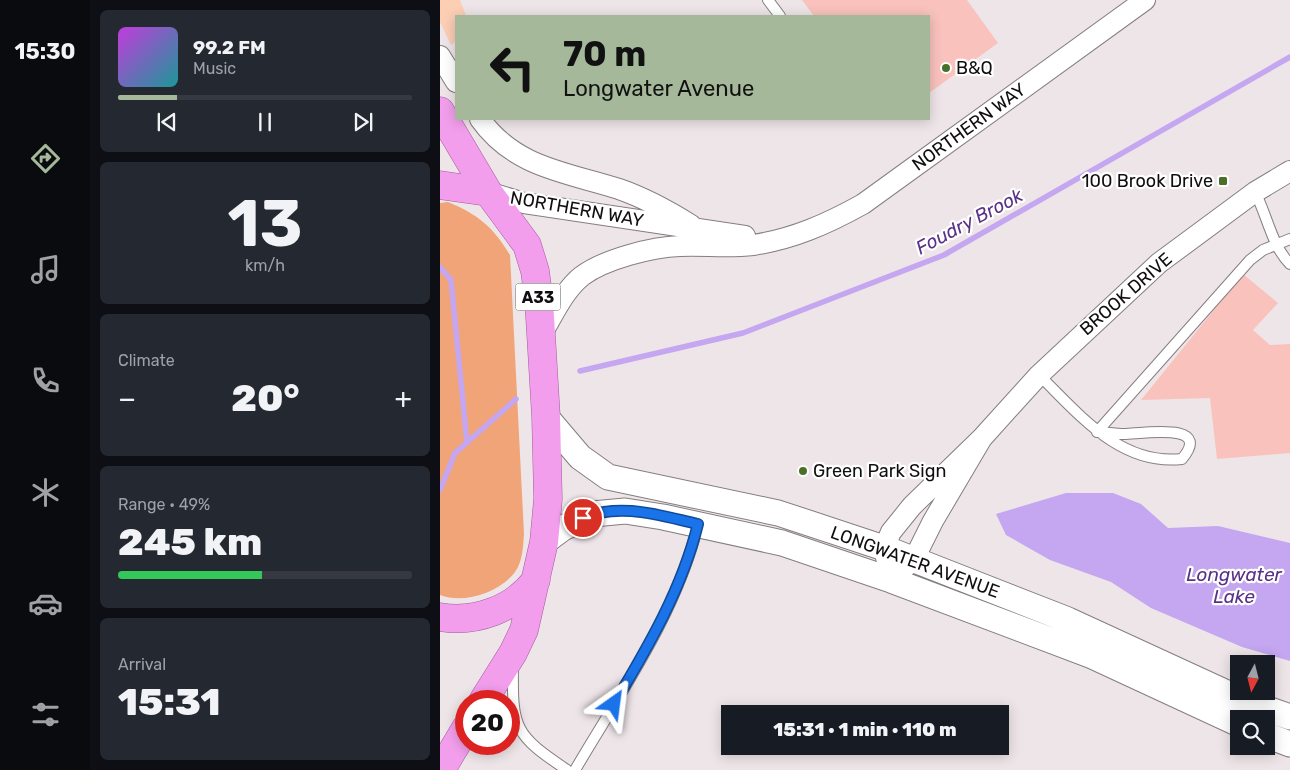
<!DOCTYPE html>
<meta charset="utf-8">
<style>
:root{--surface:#171b24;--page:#242831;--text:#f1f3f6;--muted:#9ea1a6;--line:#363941;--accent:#a5b89a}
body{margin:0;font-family:Rubik,sans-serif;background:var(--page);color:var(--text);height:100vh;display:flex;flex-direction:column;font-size:19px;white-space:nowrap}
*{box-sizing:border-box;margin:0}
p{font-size:16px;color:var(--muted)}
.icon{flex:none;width:28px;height:28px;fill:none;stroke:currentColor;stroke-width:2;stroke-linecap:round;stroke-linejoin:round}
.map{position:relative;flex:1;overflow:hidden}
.drawer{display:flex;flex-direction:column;gap:10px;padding:10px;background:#0d0f14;width:350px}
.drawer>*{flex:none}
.banner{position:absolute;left:15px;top:15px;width:475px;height:105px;border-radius:0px;box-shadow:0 2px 12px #0003;background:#a5b89a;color:#111;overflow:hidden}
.needle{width:32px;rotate:187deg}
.fabs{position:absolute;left:790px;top:655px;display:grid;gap:10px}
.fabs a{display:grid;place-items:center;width:45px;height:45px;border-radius:0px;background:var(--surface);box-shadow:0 2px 12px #0003;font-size:25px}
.speed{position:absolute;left:15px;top:690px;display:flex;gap:10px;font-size:25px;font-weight:700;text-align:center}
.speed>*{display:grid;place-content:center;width:65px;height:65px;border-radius:50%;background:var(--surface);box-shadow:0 2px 12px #0003;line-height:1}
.speed .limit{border:8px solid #d22;background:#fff;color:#111}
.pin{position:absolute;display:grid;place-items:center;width:42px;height:42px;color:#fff;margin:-21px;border:2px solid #fff;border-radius:50%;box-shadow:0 1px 5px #0007}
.me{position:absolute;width:55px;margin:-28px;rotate:31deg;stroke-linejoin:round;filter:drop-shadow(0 0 4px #0008)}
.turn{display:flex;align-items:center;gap:18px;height:105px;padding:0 25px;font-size:22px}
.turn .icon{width:65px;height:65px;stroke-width:2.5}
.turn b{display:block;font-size:35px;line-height:42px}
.big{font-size:38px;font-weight:800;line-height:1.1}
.drawer .card{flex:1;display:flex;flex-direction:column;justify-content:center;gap:8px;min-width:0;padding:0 18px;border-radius:8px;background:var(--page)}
.drawer .dial{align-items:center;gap:0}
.dial b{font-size:65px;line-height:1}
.song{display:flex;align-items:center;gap:15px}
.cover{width:60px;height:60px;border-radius:8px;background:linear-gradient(135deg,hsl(290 70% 55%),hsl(180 70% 35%))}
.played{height:5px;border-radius:2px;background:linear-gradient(90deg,var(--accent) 20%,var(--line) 20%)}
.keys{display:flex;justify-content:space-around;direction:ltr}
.heat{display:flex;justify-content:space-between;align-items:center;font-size:28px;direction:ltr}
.charge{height:8px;border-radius:4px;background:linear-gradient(90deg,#34c759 49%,var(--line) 0)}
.trip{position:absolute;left:281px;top:705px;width:288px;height:50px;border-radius:0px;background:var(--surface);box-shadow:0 2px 12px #0003;font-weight:800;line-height:50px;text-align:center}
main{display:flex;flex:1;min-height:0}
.dock{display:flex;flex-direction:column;width:90px;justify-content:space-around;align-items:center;background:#090b0e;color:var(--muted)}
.dock .icon{width:35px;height:35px}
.dock .active{color:var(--accent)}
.dock b{font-size:22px;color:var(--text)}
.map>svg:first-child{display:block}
.green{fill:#fcceb4}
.forest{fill:#f0a477}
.water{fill:#c4a6f1}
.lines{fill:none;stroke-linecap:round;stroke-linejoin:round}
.stream{stroke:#c4a6f1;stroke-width:5.5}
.building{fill:#fac2bd}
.service-casing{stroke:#857e80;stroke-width:12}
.minor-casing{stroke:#857e80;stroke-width:22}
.tertiary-casing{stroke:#857e80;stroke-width:27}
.trunk-casing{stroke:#a15c9c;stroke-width:29}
.service{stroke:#fff;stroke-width:10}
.minor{stroke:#fff;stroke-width:20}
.tertiary{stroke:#fff;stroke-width:25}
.trunk{stroke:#f29eec;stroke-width:28}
.route-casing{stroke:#114b97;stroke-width:12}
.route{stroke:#1a73e8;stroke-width:9}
.poi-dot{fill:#496f29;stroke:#fff;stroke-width:2}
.labels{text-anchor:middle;stroke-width:4.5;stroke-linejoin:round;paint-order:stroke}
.shield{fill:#fff;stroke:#585657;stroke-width:1}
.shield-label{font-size:16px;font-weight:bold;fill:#110e0f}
.poi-label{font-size:18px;fill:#110e0f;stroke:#fff;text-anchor:start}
.street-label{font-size:18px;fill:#110e0f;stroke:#fff}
.water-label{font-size:19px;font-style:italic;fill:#593187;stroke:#fff}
</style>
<main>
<nav class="dock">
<b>15:30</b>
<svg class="icon active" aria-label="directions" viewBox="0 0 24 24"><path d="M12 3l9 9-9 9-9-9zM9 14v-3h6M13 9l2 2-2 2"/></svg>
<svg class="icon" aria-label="music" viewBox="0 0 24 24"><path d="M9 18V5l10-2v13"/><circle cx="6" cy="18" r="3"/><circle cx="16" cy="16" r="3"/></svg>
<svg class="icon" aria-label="phone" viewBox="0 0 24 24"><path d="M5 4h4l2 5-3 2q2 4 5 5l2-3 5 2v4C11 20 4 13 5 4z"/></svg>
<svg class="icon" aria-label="climate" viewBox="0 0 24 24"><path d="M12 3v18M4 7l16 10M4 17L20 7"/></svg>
<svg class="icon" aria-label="car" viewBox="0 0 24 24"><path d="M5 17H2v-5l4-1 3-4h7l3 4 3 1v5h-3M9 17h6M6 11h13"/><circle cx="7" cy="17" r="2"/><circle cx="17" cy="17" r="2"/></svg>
<svg class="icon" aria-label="filters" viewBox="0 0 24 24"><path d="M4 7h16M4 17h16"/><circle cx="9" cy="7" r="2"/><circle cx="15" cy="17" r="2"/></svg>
</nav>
<section class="drawer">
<div class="card">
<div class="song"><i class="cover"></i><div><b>99.2 FM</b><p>Music</p></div></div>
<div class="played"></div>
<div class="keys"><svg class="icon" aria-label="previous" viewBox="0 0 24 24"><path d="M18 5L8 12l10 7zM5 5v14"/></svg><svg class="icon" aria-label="pause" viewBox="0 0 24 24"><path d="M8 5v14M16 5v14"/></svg><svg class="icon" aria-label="next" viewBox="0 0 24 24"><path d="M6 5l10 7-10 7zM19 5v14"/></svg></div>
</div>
<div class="card dial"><b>13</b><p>km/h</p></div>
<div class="card"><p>Climate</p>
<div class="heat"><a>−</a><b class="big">20°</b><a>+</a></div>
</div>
<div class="card"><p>Range · 49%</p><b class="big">245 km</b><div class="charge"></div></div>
<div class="card"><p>Arrival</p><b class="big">15:31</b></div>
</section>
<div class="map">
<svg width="850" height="770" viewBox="0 0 850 770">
<rect width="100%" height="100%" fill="#eee5e8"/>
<!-- green -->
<path class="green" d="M0,0h20l6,16h-10v25l-5,4 -11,-23z"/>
<!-- forest -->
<path class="forest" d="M8,202c31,13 45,25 62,53l14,279c-1,12 -1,27 -9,38 -16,21 -51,32 -75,23v-392z"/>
<!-- water -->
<path class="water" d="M626,493h47l28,11 27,24 50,-2 72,17v118l-48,-14 -91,-39 -40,-26 -61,-22 -44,-25 -10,-21z"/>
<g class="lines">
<!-- stream -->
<path class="stream" d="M0,267l11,13 16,163
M140,371l163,-38 201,-78 346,-198
M0,490l15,-37 61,-54"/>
</g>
<!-- building -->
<path class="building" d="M362,0h165l31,43 -69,50v-77h-115z
M803,274l35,29 -25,27 17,15 20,-1v109l-73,6 -7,-61 -69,2z"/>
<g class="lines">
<!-- service casing -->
<g class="service-casing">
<path id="service" d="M328,0l12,16
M815,192c12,23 17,54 35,72
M599,375c40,39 81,91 143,84 32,-38 -42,-25 -58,-25 -9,0 -18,-2 -27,-2
M657,432l153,-172 13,-10 27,-11
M73,667c-1,62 2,68 54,103
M135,770c46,-78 101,-156 123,-245"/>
</g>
<!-- minor casing -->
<g class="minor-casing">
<path id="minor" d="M0,56l16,26
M40,119c35,49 86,53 139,70 26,9 48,21 72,36
M48,192l36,11 221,33
M101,335c12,-19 23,-45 41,-59 23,-17 70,-29 98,-30 25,-1 49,2 73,-1 40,-6 74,-21 110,-41l282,-204
M542,438l-49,83 -19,38 -23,21 -7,-32 7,-16 21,-26 70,-68 57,-63 120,-112 96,-71 35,-21"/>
</g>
<!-- tertiary casing -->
<g class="tertiary-casing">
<path id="tertiary" d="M106,417l34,40 28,20 170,36 106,35 184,72 174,80 48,17
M104,542l19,-14 30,-14 32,-3 38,6 119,26 109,37 199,75 149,69
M826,735l24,9"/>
</g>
<!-- trunk casing -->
<g class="trunk-casing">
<path id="trunk" d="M0,111l48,81 39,53 8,26 4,30 7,116 2,82 -4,43 -20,88 -11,23 -30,48
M0,185l48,7
M0,617c36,6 74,-8 96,-37
M1,770l25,-42"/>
</g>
<!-- service -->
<use href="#service" class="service"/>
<!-- minor -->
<use href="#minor" class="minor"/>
<!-- tertiary -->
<use href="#tertiary" class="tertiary"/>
<!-- trunk -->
<use href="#trunk" class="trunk"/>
</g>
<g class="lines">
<!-- route casing -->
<g class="route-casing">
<path id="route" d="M143,518c37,-16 78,-2 115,6 -16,65 -50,123 -84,180"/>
</g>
<!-- route -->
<use href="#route" class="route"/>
</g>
<!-- markers -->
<g class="poi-dot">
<circle cx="506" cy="68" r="5"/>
<rect x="778" y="176" width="10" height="10" rx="2.5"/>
<circle cx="363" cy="471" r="5"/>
</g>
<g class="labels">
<!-- shield labels -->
<rect class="shield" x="75.5" y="283.5" width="45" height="27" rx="4"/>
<g class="shield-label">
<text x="98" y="303">A33</text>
</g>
<!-- poi labels -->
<g class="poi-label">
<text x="516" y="74">B&amp;Q</text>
<text x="773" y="187" text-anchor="end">100 Brook Drive</text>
<text x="373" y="477">Green Park Sign</text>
</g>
<!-- street labels -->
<g class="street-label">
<text transform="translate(529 127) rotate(-36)" y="6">NORTHERN WAY</text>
<text transform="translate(137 209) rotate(10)" y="6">NORTHERN WAY</text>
<text transform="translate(686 294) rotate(-41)" y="6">BROOK DRIVE</text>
<text transform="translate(475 562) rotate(20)" y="6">LONGWATER AVENUE</text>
</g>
<!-- water labels -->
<g class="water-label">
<text transform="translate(529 221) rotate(-28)" y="7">Foudry Brook</text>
<text x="794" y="581">Longwater<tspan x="794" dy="22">Lake</tspan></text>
</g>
</g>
</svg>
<div class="fabs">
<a><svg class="needle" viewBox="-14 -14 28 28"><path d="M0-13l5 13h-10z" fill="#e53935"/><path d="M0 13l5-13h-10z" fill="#9ea1a6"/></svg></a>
<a><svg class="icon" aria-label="search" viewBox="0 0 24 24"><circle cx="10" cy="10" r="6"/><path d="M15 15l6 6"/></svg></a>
</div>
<div class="speed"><div class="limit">20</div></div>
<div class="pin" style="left:143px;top:518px;background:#d93025"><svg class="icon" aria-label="arrive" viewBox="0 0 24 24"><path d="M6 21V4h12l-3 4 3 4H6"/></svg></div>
<svg class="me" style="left:174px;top:704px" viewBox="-20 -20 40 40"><path d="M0-17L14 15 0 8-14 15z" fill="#1a73e8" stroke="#fff" stroke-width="4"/></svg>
<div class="trip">15:31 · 1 min · 110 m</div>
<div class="banner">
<div class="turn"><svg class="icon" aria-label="left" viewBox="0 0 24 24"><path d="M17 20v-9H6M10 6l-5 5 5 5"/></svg><div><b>70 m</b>Longwater Avenue</div></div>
</div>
</div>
</main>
